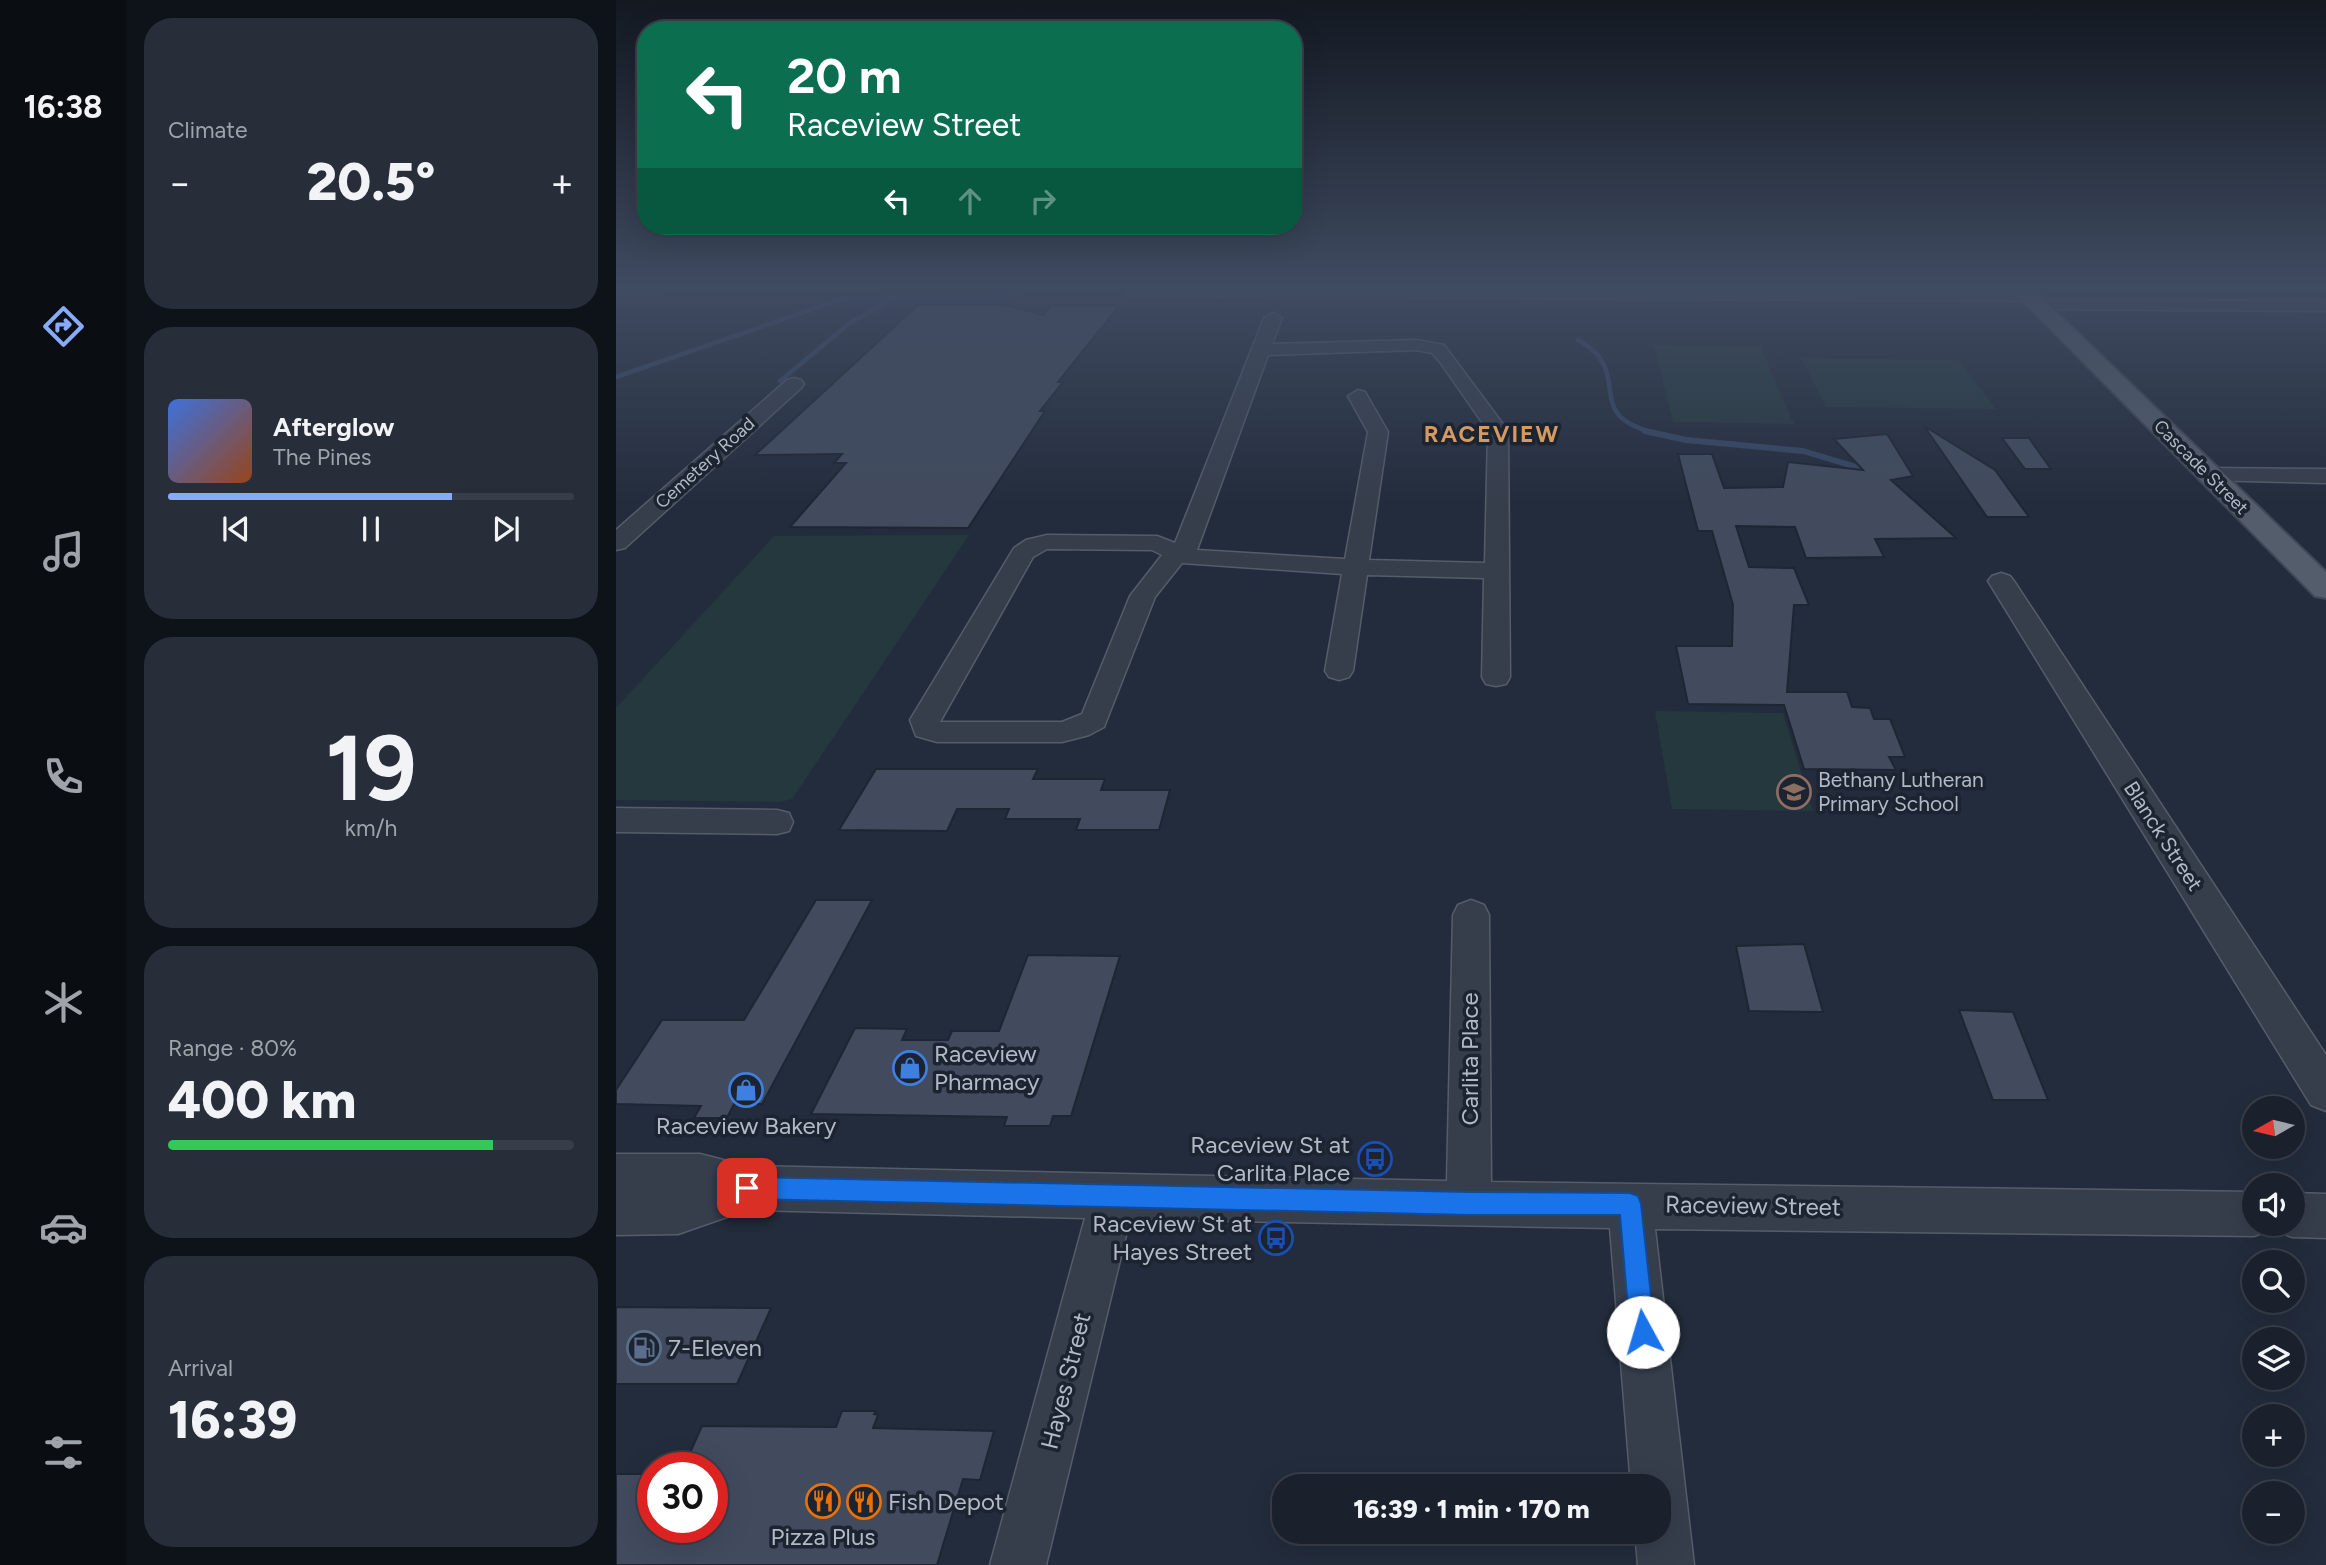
<!DOCTYPE html>
<meta charset="utf-8">
<style>
:root{--surface:#1a212d;--page:#272e39;--text:#f1f3f6;--muted:#9fa3aa;--line:#383e49;--accent:#87abf8}
body{margin:0;font-family:Figtree,sans-serif;background:var(--page);color:var(--text);height:100vh;display:flex;flex-direction:column;font-size:26px;white-space:nowrap}
*{box-sizing:border-box;margin:0}
p{font-size:23px;color:var(--muted)}
.icon{flex:none;width:38px;height:38px;fill:none;stroke:currentColor;stroke-width:2;stroke-linecap:round;stroke-linejoin:round}
.map{position:relative;flex:1;overflow:hidden}
.details{display:flex;flex-direction:column;gap:18px;padding:18px;background:#0e1219;width:490px}
.details>*{flex:none}
.top-card{position:absolute;left:21px;top:21px;width:665px;height:214px;border-radius:28px;box-shadow:0 7px 28px #0002,0 0 0 2px var(--line);background:#0b6e4f;color:#fff;overflow:hidden}
.needle{width:46px;rotate:262deg}
.tools{position:absolute;left:1626px;top:1096px;display:grid;gap:14px}
.tools a{display:grid;place-items:center;width:63px;height:63px;border-radius:50%;background:var(--surface);box-shadow:0 7px 28px #0002,0 0 0 2px var(--line);font-size:35px}
.speed{position:absolute;left:21px;top:1452px;display:flex;gap:14px;font-size:35px;font-weight:700;text-align:center}
.speed>*{display:grid;place-content:center;width:91px;height:91px;border-radius:50%;background:var(--surface);box-shadow:0 7px 28px #0002,0 0 0 2px var(--line);line-height:1}
.speed .limit{border:10px solid #d22;background:#fff;color:#111}
.pin{position:absolute;display:grid;place-items:center;width:60px;height:60px;color:#fff;margin:-30px;border-radius:14px;box-shadow:0 4px 10px #0006}
.me{position:absolute;width:77px;margin:-38px;rotate:354deg;stroke-linejoin:round;filter:drop-shadow(0 0 5px #0008)}
.turn{display:flex;align-items:center;gap:24px;height:147px;padding:0 35px;font-size:32px}
.turn .icon{width:91px;height:91px;stroke-width:2.5}
.turn b{display:block;font-size:49px;line-height:60px}
.lanes{display:flex;align-items:center;height:66px;padding:0 35px;background:#0003;justify-content:center;gap:35px;direction:ltr}
.lanes .off{opacity:.35}
.big{font-size:52px;font-weight:800;line-height:1.1}
.details .card{flex:1;display:flex;flex-direction:column;justify-content:center;gap:10px;min-width:0;padding:0 24px;border-radius:28px;background:var(--page)}
.details .dial{align-items:center;gap:0}
.dial b{font-size:91px;line-height:1}
.song{display:flex;align-items:center;gap:21px}
.cover{width:84px;height:84px;border-radius:10px;background:linear-gradient(135deg,hsl(220 70% 55%),hsl(20 70% 35%))}
.played{height:7px;border-radius:4px;background:linear-gradient(90deg,var(--accent) 70%,var(--line) 70%)}
.keys{display:flex;justify-content:space-around;direction:ltr}
.heat{display:flex;justify-content:space-between;align-items:center;font-size:38px;direction:ltr}
.charge{height:10px;border-radius:5px;background:linear-gradient(90deg,#34c759 80%,var(--line) 0)}
.trip{position:absolute;left:656px;top:1474px;width:399px;height:70px;border-radius:28px;background:var(--surface);box-shadow:0 7px 28px #0002,0 0 0 2px var(--line);font-weight:800;line-height:70px;text-align:center}
main{display:flex;flex:1;min-height:0}
.menu{display:flex;flex-direction:column;width:126px;justify-content:space-around;align-items:center;background:#0a0d12;color:var(--muted)}
.menu .icon{width:49px;height:49px}
.menu .selected{color:var(--accent)}
.menu b{font-size:32px;color:var(--text)}
.map>svg:first-child{display:block}
.green{fill:#25383d}
.lines{fill:none;stroke-linecap:round;stroke-linejoin:round}
.stream-far1{stroke:#364663;stroke-width:4.5}
.stream{stroke:#364663;stroke-width:6}
.building{fill:#424b5e;stroke:#1e2533;stroke-width:2}
.minor-casing{stroke:#555c6a;stroke-width:3}
.major-casing{stroke:#404755;stroke-width:4}
.minor{fill:#363e4c;fill-rule:evenodd}
.major{fill:#545d6c;fill-rule:evenodd}
.route{fill:#1a73e8;stroke:#114b97;stroke-width:2}
.labels{text-anchor:middle;stroke-width:7;stroke-linejoin:round;paint-order:stroke}
.far-street-label{font-size:18px;fill:#b2b9c7;stroke:#1c2331}
.poi-label{font-size:21px;fill:#b2b9c7;stroke:#1c2331;text-anchor:start}
.street-label{font-size:21px;fill:#b2b9c7;stroke:#1c2331}
.far-district-label{font-size:23px;font-weight:bold;letter-spacing:2px;fill:#d49a60;stroke:#1c2331}
.near-poi-label{font-size:24px;fill:#b2b9c7;stroke:#1c2331;text-anchor:start}
.near-street-label{font-size:24px;fill:#b2b9c7;stroke:#1c2331}
</style>
<main>
<nav class="menu">
<b>16:38</b>
<svg class="icon selected" aria-label="directions" viewBox="0 0 24 24"><path d="M12 3l9 9-9 9-9-9zM9 14v-3h6M13 9l2 2-2 2"/></svg>
<svg class="icon" aria-label="music" viewBox="0 0 24 24"><path d="M9 18V5l10-2v13"/><circle cx="6" cy="18" r="3"/><circle cx="16" cy="16" r="3"/></svg>
<svg class="icon" aria-label="phone" viewBox="0 0 24 24"><path d="M5 4h4l2 5-3 2q2 4 5 5l2-3 5 2v4C11 20 4 13 5 4z"/></svg>
<svg class="icon" aria-label="climate" viewBox="0 0 24 24"><path d="M12 3v18M4 7l16 10M4 17L20 7"/></svg>
<svg class="icon" aria-label="car" viewBox="0 0 24 24"><path d="M5 17H2v-5l4-1 3-4h7l3 4 3 1v5h-3M9 17h6M6 11h13"/><circle cx="7" cy="17" r="2"/><circle cx="17" cy="17" r="2"/></svg>
<svg class="icon" aria-label="filters" viewBox="0 0 24 24"><path d="M4 7h16M4 17h16"/><circle cx="9" cy="7" r="2"/><circle cx="15" cy="17" r="2"/></svg>
</nav>
<section class="details">
<div class="card"><p>Climate</p>
<div class="heat"><a>−</a><b class="big">20.5°</b><a>+</a></div>
</div>
<div class="card">
<div class="song"><i class="cover"></i><div><b>Afterglow</b><p>The Pines</p></div></div>
<div class="played"></div>
<div class="keys"><svg class="icon" aria-label="previous" viewBox="0 0 24 24"><path d="M18 5L8 12l10 7zM5 5v14"/></svg><svg class="icon" aria-label="pause" viewBox="0 0 24 24"><path d="M8 5v14M16 5v14"/></svg><svg class="icon" aria-label="next" viewBox="0 0 24 24"><path d="M6 5l10 7-10 7zM19 5v14"/></svg></div>
</div>
<div class="card dial"><b>19</b><p>km/h</p></div>
<div class="card"><p>Range · 80%</p><b class="big">400 km</b><div class="charge"></div></div>
<div class="card"><p>Arrival</p><b class="big">16:39</b></div>
</section>
<div class="map">
<svg width="1710" height="1565" viewBox="0 0 1710 1565">
<rect width="100%" height="100%" fill="#232c3c"/>
<!-- green -->
<path class="green" d="M1038,345l106,1 34,78 -121,-2z
M1185,358l157,2 38,49 -170,-2z
M353,535l-177,264 -12,3 -164,-2v-92l158,-172z
M1039,711l128,2 30,98 -141,-2z"/>
<g class="lines">
<!-- stream-far1 -->
<path class="stream-far1" d="M962,340c8,5 16,9 21,17 22,30 -6,59 52,75
M0,377l229,-79 154,-1 28,-6 9,-6
M164,381l70,-58 43,-25"/>
<!-- stream -->
<path class="stream" d="M1029,431l41,9 117,11 67,20"/>
</g>
<!-- building -->
<path class="building" d="M302,305h86l40,10 8,-10 67,1 -61,76h5l-23,29h5l-77,117 -178,-1 56,-64h-12l8,-9 -87,1z
M1308,426l71,44 34,47h-42z
M1271,434l26,42 -22,4 65,58 -81,1 9,18 -78,1 -11,-31 -59,-1 13,41 45,1 15,37h-15l-7,87h60l5,15 18,1 4,11h16l15,38h-16l7,13 -92,-1 -20,-64 -96,-1 -12,-58h56l1,-41 -21,-74h-14l-20,-77h34l12,34 59,-1 5,-25 75,8 -29,-31z
M1386,438h27l22,31h-26z
M260,769h162l-5,10h72l-4,11h69l-11,40h-83l4,-11h-75l4,-10h-52l-10,22 -108,-1z
M200,900h56l-110,204h-28l-7,14h-33l7,-12 -85,-2v-14l46,-70h82z
M1188,944l19,68 -74,-1 -13,-65z
M412,955l92,1 -49,160h-18l-3,10h-46l3,-9 -196,-3 44,-86 52,1 -5,11h46l4,-9h47z
M1343,1010l54,2 35,88h-55z
M0,1307l155,1 -34,76h-121z
M226,1411h34l-2,3 4,1 -5,13 121,3 -14,49 -17,-1 -26,86h-321v-91h37v54h59v-60h-29l19,-42 134,1z"/>
<g class="lines">
<!-- minor casing -->
<g class="minor-casing">
<path id="minor" d="M0,285h53l2,3 -8,5h-47z
M519,288l893,3 8,5 -8,5 -899,-5 -2,-3 2,-3z
M1421,300l289,1v10l-295,-2 -2,-4 2,-4z
M657,313l9,5 -10,26 144,-4 28,5 64,86 2,246 -4,7 -10,2 -10,-2 -4,-7 2,-99 -117,-3 -14,96 -4,6 -10,3 -10,-3 -4,-6 17,-97 -160,-11 -27,34 -51,130 -15,8 -27,7h-125l-21,-6 -6,-16 104,-172 12,-8 21,-5 110,1 18,7 89,-225zM800,350l16,3 8,9 48,69 -3,132 -116,-3 19,-128 -23,-40 -7,-2 -10,6 20,36 -23,127 -148,-9 71,-195zM431,549l105,1 10,5 -32,41 -48,118 -20,8h-122l93,-165z
M178,378l7,2 3,4 -3,4 -176,160 -9,2v-20l171,-150z
M1594,468l116,1v14l-124,-3 -3,-5 3,-5z
M1385,573l9,3 4,5 312,474v56l-15,-6 -323,-524 4,-5z
M0,808l161,2 12,3 4,9 -4,9 -12,3 -161,-2z
M855,900l13,5 5,10 2,267 763,10v31h19l-3,7 -16,6 -599,-7 39,336h-56l-3,-34h24v-45h-28l-21,-258 -480,-9 -84,346h-56l95,-347 -338,-8 -69,24 -62,1v-81h84l47,12 700,15 6,-266 5,-10z
M1676,1193l34,1v44l-34,-1 -16,-6 -3,-8h19z"/>
</g>
<!-- major casing -->
<g class="major-casing">
<path id="major" d="M1391,285h21l298,287v26l-11,-2z"/>
</g>
<!-- minor -->
<use href="#minor" class="minor"/>
<!-- major -->
<use href="#major" class="major"/>
</g>
<!-- sky -->
<linearGradient id="sky" x2="0" y2="1"><stop stop-color="#131821"/><stop offset="0.57" stop-color="#3f4b61"/><stop offset="1" stop-color="#3f4b61" stop-opacity="0"/></linearGradient>
<rect width="1710" height="504" fill="url(#sky)"/>
<!-- route -->
<path class="route" d="M131,1177l722,15 161,1 8,3 3,8 14,128 -4,9 -8,3 -9,-3 -4,-9 -10,-117h-151l-722,-16 -8,-3 -3,-8 3,-8z"/>
<!-- icons -->
<defs>
<g id="school-ring" transform="scale(1.75)"><circle r="9.5" fill="#1c2331" stroke="#8d6e63" stroke-width="1.5"/><path d="M0-5L7-2L0 1L-7-2ZM-4 1L0 2.5L4 1V4Q0 6-4 4Z" fill="#8d6e63"/></g>
<g id="shop-ring" transform="scale(1.75)"><circle r="9.5" fill="#1c2331" stroke="#3f7fe0" stroke-width="1.5"/><path d="M-5-2.5h2.3a2.7 3.5 0 0 1 5.4 0H5L5.5 6h-11ZM-1.5-2.5h3a1.5 2.3 0 0 0-3 0Z" fill="#3f7fe0"/></g>
<g id="bus-ring" transform="scale(1.75)"><circle r="9.5" fill="#1c2331" stroke="#1a4fb4" stroke-width="1.5"/><path d="M-5-6H5V4H4V6H2V4H-2V6H-4V4H-5ZM-3.5-4V0h7V-4ZM-3.5 1.2v1.5H-2V1.2ZM2 1.2v1.5H3.5V1.2Z" fill="#1a4fb4"/></g>
<g id="fuel-ring" transform="scale(1.75)"><circle r="9.5" fill="#1c2331" stroke="#5c6f8a" stroke-width="1.5"/><path d="M-5.5-6h7V0h2V4h1.3V-2.5L3-4.5l.8-.8L6-3V5H2.5V1h-1V6h-7ZM-4.2-4.7v3.2H.2V-4.7Z" fill="#5c6f8a"/></g>
<g id="restaurant-ring" transform="scale(1.75)"><circle r="9.5" fill="#1c2331" stroke="#e8710a" stroke-width="1.5"/><path d="M-5-6h1v4h1v-4h1v4h1v-4h1v5L-1.5 .5V6h-2V.5L-5-1ZM5-6V6H3V1.5H1.5Q1.5-4 5-6Z" fill="#e8710a"/></g>
</defs>
<g fill-rule="evenodd">
<use href="#school-ring" x="1178" y="792"/>
<use href="#shop-ring" x="294" y="1068"/>
<use href="#shop-ring" x="130" y="1090"/>
<use href="#bus-ring" x="759" y="1159"/>
<use href="#bus-ring" x="660" y="1238"/>
<use href="#fuel-ring" x="28" y="1348"/>
<use href="#restaurant-ring" x="207" y="1501"/>
<use href="#restaurant-ring" x="248" y="1502"/>
</g>
<g class="labels">
<!-- far-street labels -->
<g class="far-street-label">
<text transform="translate(89 463) rotate(-42)" y="6">Cemetery Road</text>
<text transform="translate(1585 467) rotate(45)" y="6">Cascade Street</text>
</g>
<!-- poi labels -->
<g class="poi-label">
<text x="1202" y="787">Bethany Lutheran<tspan x="1202" dy="24">Primary School</tspan></text>
</g>
<!-- street labels -->
<g class="street-label">
<text transform="translate(1547 836) rotate(57)" y="7">Blanck Street</text>
</g>
<!-- far-district labels -->
<g class="far-district-label">
<text x="876" y="442">RACEVIEW</text>
</g>
<!-- near-poi labels -->
<g class="near-poi-label">
<text x="318" y="1062">Raceview<tspan x="318" dy="28">Pharmacy</tspan></text>
<text x="130" y="1134" text-anchor="middle">Raceview Bakery</text>
<text x="734" y="1153" text-anchor="end">Raceview St at<tspan x="734" dy="28">Carlita Place</tspan></text>
<text x="636" y="1232" text-anchor="end">Raceview St at<tspan x="636" dy="28">Hayes Street</tspan></text>
<text x="52" y="1356">7-Eleven</text>
<text x="272" y="1510">Fish Depot</text>
<text x="207" y="1545" text-anchor="middle">Pizza Plus</text>
</g>
<!-- near-street labels -->
<g class="near-street-label">
<text transform="translate(854 1059) rotate(-90)" y="8">Carlita Place</text>
<text transform="translate(1137 1206) rotate(1)" y="8">Raceview Street</text>
<text transform="translate(450 1381) rotate(-76)" y="8">Hayes Street</text>
</g>
</g>
</svg>
<div class="tools">
<a><svg class="needle" viewBox="-14 -14 28 28"><path d="M0-13l5 13h-10z" fill="#e53935"/><path d="M0 13l5-13h-10z" fill="#9fa3aa"/></svg></a>
<a><svg class="icon" aria-label="sound" viewBox="0 0 24 24"><path d="M4 9h4l5-4v14l-5-4H4zM17 9q2 3 0 6"/></svg></a>
<a><svg class="icon" aria-label="search" viewBox="0 0 24 24"><circle cx="10" cy="10" r="6"/><path d="M15 15l6 6"/></svg></a>
<a><svg class="icon" aria-label="layers" viewBox="0 0 24 24"><path d="M12 4l9 5-9 5-9-5zM3 14l9 5 9-5"/></svg></a>
<a>+</a>
<a>−</a>
</div>
<div class="speed"><div class="limit">30</div></div>
<div class="pin" style="left:131px;top:1188px;background:#d93025"><svg class="icon" aria-label="arrive" viewBox="0 0 24 24"><path d="M6 21V4h12l-3 4 3 4H6"/></svg></div>
<svg class="me" style="left:1027px;top:1332px" viewBox="-20 -20 40 40"><circle r="19" fill="#fff"/><path d="M0-13L10 11 0 6-10 11z" fill="#1a73e8"/></svg>
<div class="trip">16:39 · 1 min · 170 m</div>
<div class="top-card">
<div class="turn"><svg class="icon" aria-label="left" viewBox="0 0 24 24"><path d="M17 20v-9H6M10 6l-5 5 5 5"/></svg><div><b>20 m</b>Raceview Street</div></div>
<div class="lanes"><svg class="icon" aria-label="left" viewBox="0 0 24 24"><path d="M17 20v-9H6M10 6l-5 5 5 5"/></svg><svg class="icon off" aria-label="ahead" viewBox="0 0 24 24"><path d="M12 20V5M6 11l6-6 6 6"/></svg><svg class="icon off" aria-label="right" viewBox="0 0 24 24"><path d="M7 20v-9h11M14 6l5 5-5 5"/></svg></div>
</div>
</div>
</main>
